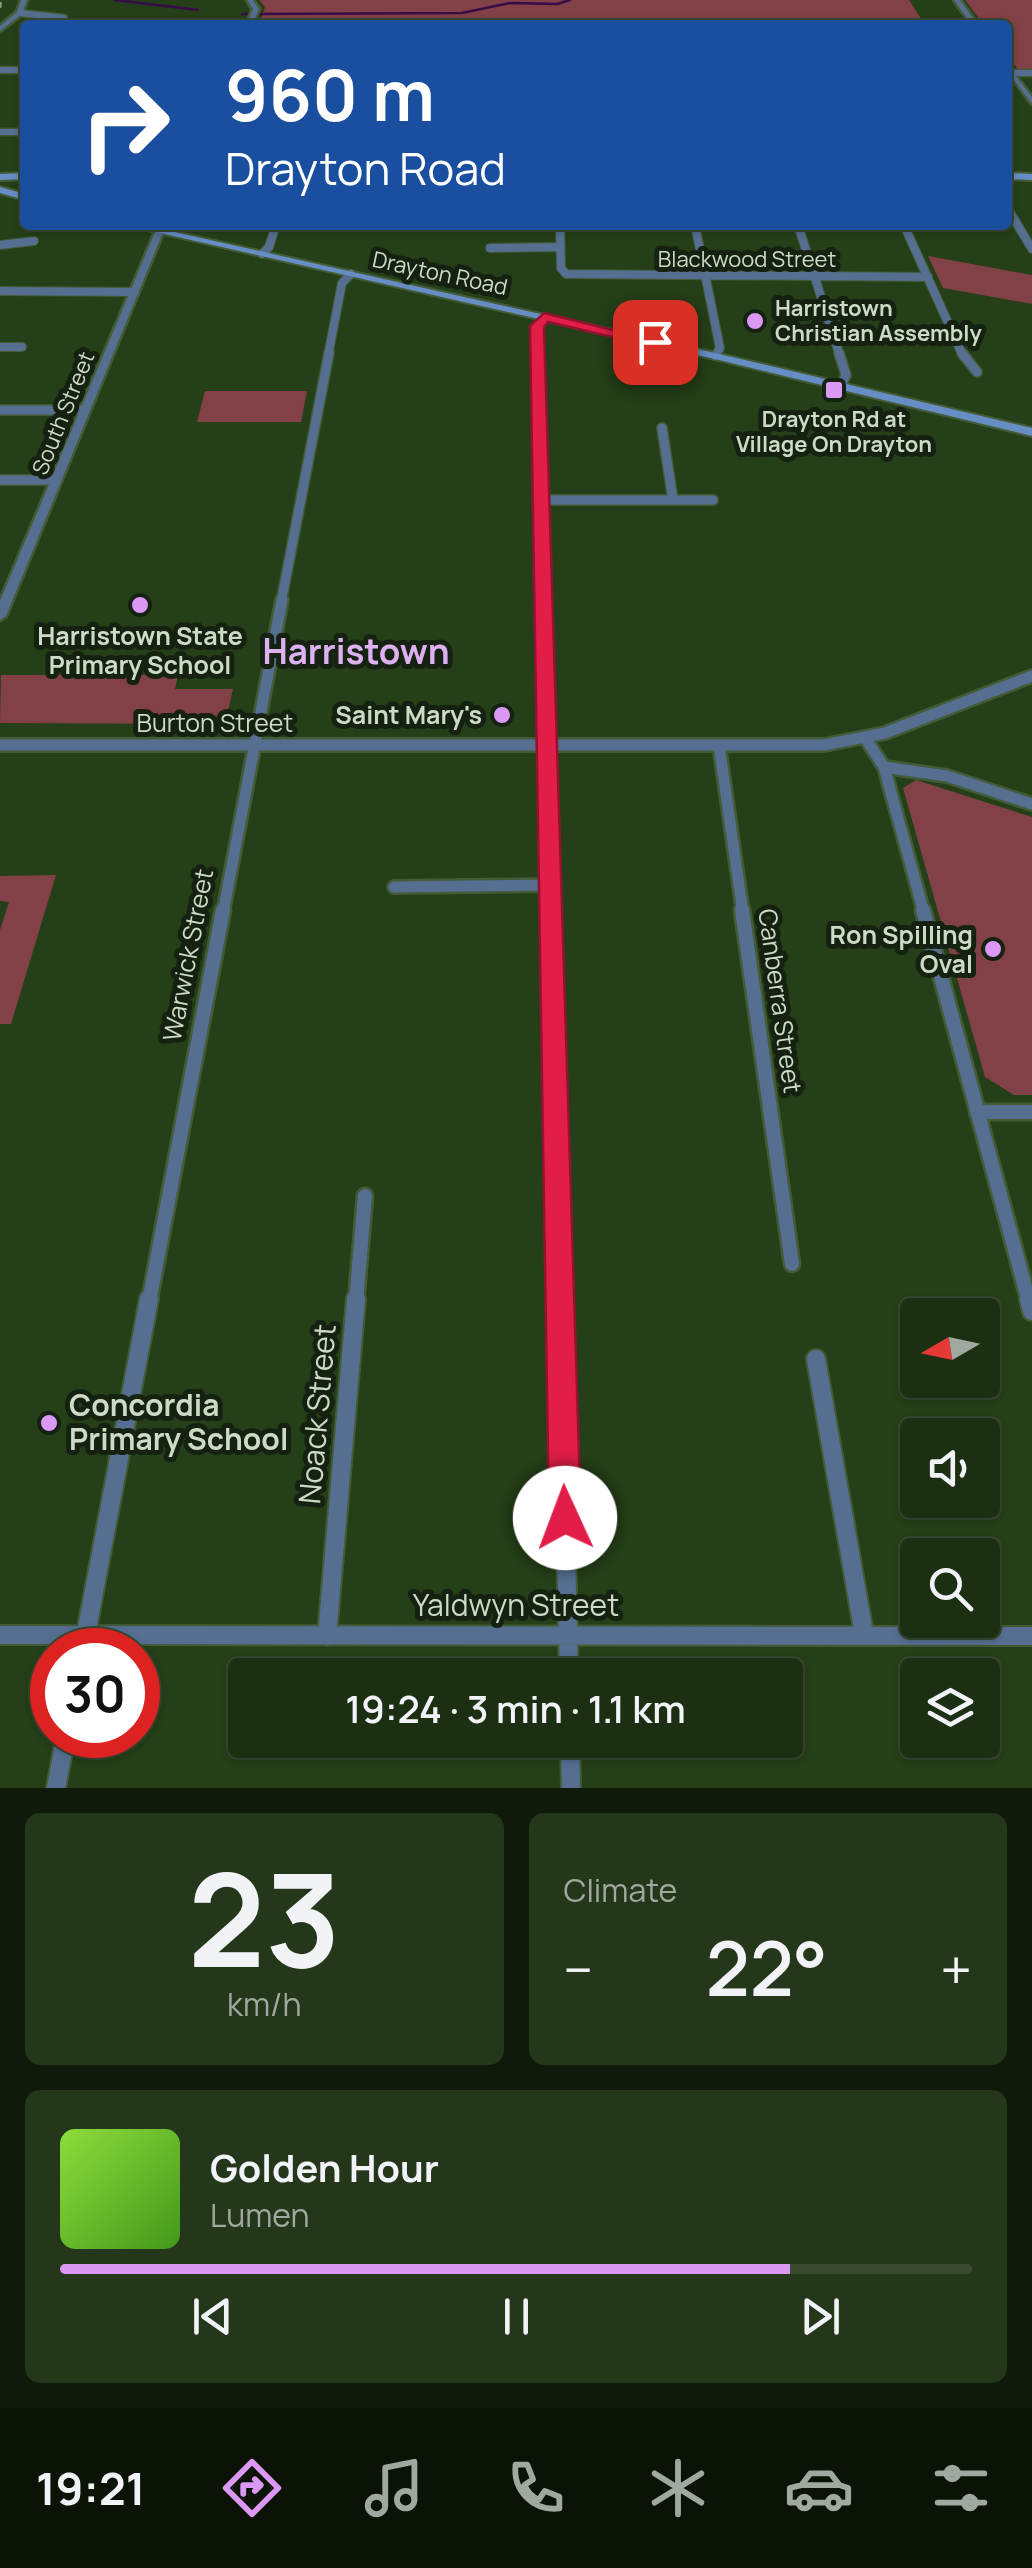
<!DOCTYPE html>
<meta charset="utf-8">
<style>
:root{--surface:#1c2f12;--page:#25371b;--text:#f1f3f6;--muted:#a0a99f;--line:#3a4a32;--accent:#db99f5}
body{margin:0;font-family:Manrope,sans-serif;background:var(--page);color:var(--text);height:100vh;display:flex;flex-direction:column;font-size:38px;white-space:nowrap}
*{box-sizing:border-box;margin:0}
p{font-size:32px;color:var(--muted)}
.icon{flex:none;width:55px;height:55px;fill:none;stroke:currentColor;stroke-width:2;stroke-linecap:round;stroke-linejoin:round}
.map{position:relative;height:1788px;overflow:hidden}
.drawer{display:flex;flex-direction:column;gap:25px;padding:25px;background:#0f1a0a;flex:1}
.drawer>*{flex:none}
.guide{position:absolute;left:20px;top:20px;width:992px;height:210px;border-radius:10px;box-shadow:0 2px 8px #0004,0 0 0 2px var(--line);background:#1a4fa0;color:#fff;overflow:hidden}
.needle{width:65px;rotate:261deg}
.buttons{position:absolute;left:900px;top:1298px;display:grid;gap:20px}
.buttons a{display:grid;place-items:center;width:100px;height:100px;border-radius:10px;background:var(--surface);box-shadow:0 2px 8px #0004,0 0 0 2px var(--line);font-size:50px}
.speed{position:absolute;left:30px;top:1628px;display:flex;gap:20px;font-size:50px;font-weight:700;text-align:center}
.speed>*{display:grid;place-content:center;width:130px;height:130px;border-radius:50%;background:var(--surface);box-shadow:0 2px 8px #0004,0 0 0 2px var(--line);line-height:1}
.speed .limit{border:15px solid #d22;background:#fff;color:#111}
.pin{position:absolute;display:grid;place-items:center;width:85px;height:85px;color:#fff;margin:-42px;border-radius:20px;box-shadow:0 5px 15px #0006}
.me{position:absolute;width:110px;margin:-55px;rotate:358deg;stroke-linejoin:round;filter:drop-shadow(0 0 8px #0008)}
.turn{display:flex;align-items:center;gap:35px;height:210px;padding:0 40px;font-size:45px}
.turn .icon{width:130px;height:130px;stroke-width:2.5}
.turn b{display:block;font-size:70px;line-height:85px}
.big{font-size:75px;font-weight:600;line-height:1.1}
.drawer .card{flex:1;display:flex;flex-direction:column;justify-content:center;gap:15px;min-width:0;padding:0 35px;border-radius:15px;background:var(--page)}
.drawer .dial{align-items:center;gap:0}
.dial b{font-size:130px;line-height:1}
.song{display:flex;align-items:center;gap:30px}
.cover{width:120px;height:120px;border-radius:15px;background:linear-gradient(135deg,hsl(90 70% 55%),hsl(100 70% 35%))}
.played{height:10px;border-radius:5px;background:linear-gradient(90deg,var(--accent) 80%,var(--line) 80%)}
.keys{display:flex;justify-content:space-around;direction:ltr}
.heat{display:flex;justify-content:space-between;align-items:center;font-size:55px;direction:ltr}
.drawer .tiles{flex:1;display:grid;gap:25px;grid-template-columns:1fr 1fr}
.card:last-child{grid-column:span 2}
.trip{position:absolute;left:228px;top:1658px;width:575px;height:100px;border-radius:10px;background:var(--surface);box-shadow:0 2px 8px #0004,0 0 0 2px var(--line);font-weight:600;line-height:100px;text-align:center}
.dock{display:flex;height:160px;justify-content:space-around;align-items:center;background:#0b1307;color:var(--muted)}
.dock .icon{width:70px;height:70px}
.dock .on{color:var(--accent)}
.dock b{font-size:45px;color:var(--text)}
.map>svg:first-child{display:block}
.green{fill:#824146}
.lines{fill:none;stroke-linecap:round;stroke-linejoin:round}
.stream{stroke:#380c47;stroke-width:2.5}
.minor-far5-casing{stroke:#435b37;stroke-width:9}
.minor-far4-casing{stroke:#435b37;stroke-width:10}
.minor-far3-casing{stroke:#435b37;stroke-width:12}
.minor-far2-casing{stroke:#435b37;stroke-width:16}
.minor-far1-casing{stroke:#435b37;stroke-width:19}
.minor-casing{stroke:#435b37;stroke-width:22}
.tertiary-casing{stroke:#435b37;stroke-width:5}
.secondary-casing{stroke:#435b37;stroke-width:4}
.minor-far5{stroke:#566f91;stroke-width:6}
.minor-far4{stroke:#566f91;stroke-width:8}
.minor-far3{stroke:#566f91;stroke-width:9}
.minor-far2{stroke:#566f91;stroke-width:11}
.minor-far1{stroke:#566f91;stroke-width:14}
.minor{stroke:#566f91;stroke-width:18}
.tertiary{fill:#566f91;fill-rule:evenodd}
.secondary{fill:#668ec4;fill-rule:evenodd}
.rail{stroke:#8ea185;stroke-width:2.5;stroke-dasharray:6 4;stroke-linecap:butt}
.route{fill:#e11d48;stroke:#92132f;stroke-width:2.5}
.poi-dot{fill:#db99f5;stroke:#162211;stroke-width:4}
.labels{text-anchor:middle;stroke-width:10;stroke-linejoin:round;paint-order:stroke}
.far-street-label{font-size:22px;fill:#ccdbc5;stroke:#162211}
.far-poi-label{font-size:22px;font-weight:bold;fill:#ccdbc5;stroke:#162211;text-anchor:start}
.poi-label{font-size:25px;font-weight:bold;fill:#ccdbc5;stroke:#162211;text-anchor:end}
.street-label{font-size:25px;fill:#ccdbc5;stroke:#162211}
.near-poi-label{font-size:30px;font-weight:bold;fill:#ccdbc5;stroke:#162211;text-anchor:start}
.near-street-label{font-size:30px;fill:#ccdbc5;stroke:#162211}
.district-label{font-size:35px;font-weight:bold;fill:#ddb0f0;stroke:#162211}
</style>
<div class="map">
<svg width="1032" height="1788" viewBox="0 0 1032 1788">
<rect width="100%" height="100%" fill="#253f18"/>
<!-- green -->
<path class="green" d="M259,0h650l16,25h-488v-5l-176,-1 4,-12z
M965,0h67v71h-13l-11,-15v-31h-24z
M928,256l104,19v29l-89,-16z
M205,391h102l-6,31h-104z
M1,675h177l-3,14h58l-8,35 -225,-1z
M916,780l116,37v278h-18l-29,-18 -82,-289z
M56,875l-45,149h-11v-94l9,-28 -9,-1v-25z"/>
<g class="lines">
<!-- stream -->
<path class="stream" d="M115,0l83,10
M242,14l220,-1 48,-10 47,1 13,-4"/>
<!-- minor-far5 casing -->
<g class="minor-far5-casing">
<path id="minor-far5" d="M20,13l44,5
M0,70h25
M1011,73h21
M0,132h25"/>
</g>
<!-- minor-far4 casing -->
<g class="minor-far4-casing">
<path id="minor-far4" d="M1008,209l24,40
M560,225l1,43 5,6 362,3
M695,225l25,123 -5,8
M798,225l42,131
M904,225l59,131
M0,245l34,-4
M490,248l70,-1
M262,254l7,-7 7,-22
M0,291l135,1
M0,347h22
M328,356l14,-73 9,-9
M537,356v-30l8,-9"/>
</g>
<!-- minor-far3 casing -->
<g class="minor-far3-casing">
<path id="minor-far3" d="M537,353l5,250
M839,353l7,22 -5,11
M962,353l15,19
M0,410h85
M662,428l11,72
M0,480h57
M540,500h173
M281,603l48,-250"/>
</g>
<!-- minor-far2 casing -->
<g class="minor-far2-casing">
<path id="minor-far2" d="M542,600l8,313
M866,739l18,28 40,146
M0,745h824l61,-12 147,-57
M719,745l24,168
M884,767l63,9 85,28
M394,887l154,-2
M223,913l59,-313"/>
</g>
<!-- minor-far1 casing -->
<g class="minor-far1-casing">
<path id="minor-far1" d="M550,910l10,392
M742,910l50,354
M923,910l106,392
M977,1112h55
M149,1302l74,-392
M356,1302l9,-106"/>
</g>
<!-- minor casing -->
<g class="minor-casing">
<path id="minor" d="M560,1299l9,376
M1029,1299l3,12
M816,1359l48,275
M0,1635l1032,1
M327,1636l29,-337
M83,1650l66,-351
M570,1740l1,48
M56,1788l10,-53"/>
</g>
<!-- tertiary casing -->
<g class="tertiary-casing">
<path id="tertiary" d="M21,0h6l-5,14 -22,17v-5l17,-14z
M247,0h6l6,9 -7,16h-6l7,-16z
M954,0h6l18,25h-6z
M1008,66l24,31v7l-24,-32z
M158,225h8l-160,391 -6,4v-19z"/>
</g>
<!-- secondary casing -->
<g class="secondary-casing">
<path id="secondary" d="M25,173v6l-25,1v-6z
M1008,173l24,1v6l-24,-1z
M0,187l25,7v6l-25,-7z
M125,225h18l572,128 317,75v8l-317,-77z"/>
</g>
<!-- minor-far5 -->
<use href="#minor-far5" class="minor-far5"/>
<!-- minor-far4 -->
<use href="#minor-far4" class="minor-far4"/>
<!-- minor-far3 -->
<use href="#minor-far3" class="minor-far3"/>
<!-- minor-far2 -->
<use href="#minor-far2" class="minor-far2"/>
<!-- minor-far1 -->
<use href="#minor-far1" class="minor-far1"/>
<!-- minor -->
<use href="#minor" class="minor"/>
<!-- tertiary -->
<use href="#tertiary" class="tertiary"/>
<!-- secondary -->
<use href="#secondary" class="secondary"/>
<!-- rail -->
<path class="rail" d="M0,8l1,-8"/>
</g>
<!-- route -->
<path class="route" d="M544,313l118,29 -7,5 -107,-25 -4,5 37,1191 -5,11 -11,5 -11,-5 -5,-11 -19,-1192z"/>
<!-- markers -->
<g class="poi-dot">
<circle cx="755" cy="321" r="10"/>
<rect x="824" y="380" width="20" height="20" rx="5"/>
<circle cx="140" cy="605" r="10"/>
<circle cx="502" cy="715" r="10"/>
<circle cx="993" cy="949" r="10"/>
<circle cx="49" cy="1423" r="10"/>
</g>
<g class="labels">
<!-- far-street labels -->
<g class="far-street-label">
<text x="747" y="267">Blackwood Street</text>
<text transform="translate(440 273) rotate(12)" y="8">Drayton Road</text>
<text transform="translate(63 413) rotate(-68)" y="8">South Street</text>
</g>
<!-- far-poi labels -->
<g class="far-poi-label">
<text x="775" y="316">Harristown<tspan x="775" dy="25">Christian Assembly</tspan></text>
<text x="834" y="427" text-anchor="middle">Drayton Rd at<tspan x="834" dy="25">Village On Drayton</tspan></text>
</g>
<!-- poi labels -->
<g class="poi-label">
<text x="140" y="645" text-anchor="middle">Harristown State<tspan x="140" dy="29">Primary School</tspan></text>
<text x="482" y="724">Saint Mary's</text>
<text x="973" y="944">Ron Spilling<tspan x="973" dy="29">Oval</tspan></text>
</g>
<!-- street labels -->
<g class="street-label">
<text x="215" y="732">Burton Street</text>
<text transform="translate(188 955) rotate(-79)" y="9">Warwick Street</text>
<text transform="translate(780 1001) rotate(82)" y="9">Canberra Street</text>
</g>
<!-- near-poi labels -->
<g class="near-poi-label">
<text x="69" y="1416">Concordia<tspan x="69" dy="34">Primary School</tspan></text>
</g>
<!-- near-street labels -->
<g class="near-street-label">
<text transform="translate(318 1414) rotate(-85)" y="10">Noack Street</text>
<text x="516" y="1616">Yaldwyn Street</text>
</g>
<!-- district labels -->
<g class="district-label">
<text x="356" y="664">Harristown</text>
</g>
</g>
</svg>
<div class="buttons">
<a><svg class="needle" viewBox="-14 -14 28 28"><path d="M0-13l5 13h-10z" fill="#e53935"/><path d="M0 13l5-13h-10z" fill="#a0a99f"/></svg></a>
<a><svg class="icon" aria-label="sound" viewBox="0 0 24 24"><path d="M4 9h4l5-4v14l-5-4H4zM17 9q2 3 0 6"/></svg></a>
<a><svg class="icon" aria-label="search" viewBox="0 0 24 24"><circle cx="10" cy="10" r="6"/><path d="M15 15l6 6"/></svg></a>
<a><svg class="icon" aria-label="layers" viewBox="0 0 24 24"><path d="M12 4l9 5-9 5-9-5zM3 14l9 5 9-5"/></svg></a>
</div>
<div class="speed"><div class="limit">30</div></div>
<div class="pin" style="left:655px;top:342px;background:#d93025"><svg class="icon" aria-label="arrive" viewBox="0 0 24 24"><path d="M6 21V4h12l-3 4 3 4H6"/></svg></div>
<svg class="me" style="left:565px;top:1518px" viewBox="-20 -20 40 40"><circle r="19" fill="#fff"/><path d="M0-13L10 11 0 6-10 11z" fill="#e11d48"/></svg>
<div class="trip">19:24 · 3 min · 1.1 km</div>
<div class="guide">
<div class="turn"><svg class="icon" aria-label="right" viewBox="0 0 24 24"><path d="M7 20v-9h11M14 6l5 5-5 5"/></svg><div><b>960 m</b>Drayton Road</div></div>
</div>
</div>
<section class="drawer">
<div class="tiles">
<div class="card dial"><b>23</b><p>km/h</p></div>
<div class="card"><p>Climate</p>
<div class="heat"><a>−</a><b class="big">22°</b><a>+</a></div>
</div>
<div class="card">
<div class="song"><i class="cover"></i><div><b>Golden Hour</b><p>Lumen</p></div></div>
<div class="played"></div>
<div class="keys"><svg class="icon" aria-label="previous" viewBox="0 0 24 24"><path d="M18 5L8 12l10 7zM5 5v14"/></svg><svg class="icon" aria-label="pause" viewBox="0 0 24 24"><path d="M8 5v14M16 5v14"/></svg><svg class="icon" aria-label="next" viewBox="0 0 24 24"><path d="M6 5l10 7-10 7zM19 5v14"/></svg></div>
</div>
</div>
</section>
<nav class="dock">
<b>19:21</b>
<svg class="icon on" aria-label="directions" viewBox="0 0 24 24"><path d="M12 3l9 9-9 9-9-9zM9 14v-3h6M13 9l2 2-2 2"/></svg>
<svg class="icon" aria-label="music" viewBox="0 0 24 24"><path d="M9 18V5l10-2v13"/><circle cx="6" cy="18" r="3"/><circle cx="16" cy="16" r="3"/></svg>
<svg class="icon" aria-label="phone" viewBox="0 0 24 24"><path d="M5 4h4l2 5-3 2q2 4 5 5l2-3 5 2v4C11 20 4 13 5 4z"/></svg>
<svg class="icon" aria-label="climate" viewBox="0 0 24 24"><path d="M12 3v18M4 7l16 10M4 17L20 7"/></svg>
<svg class="icon" aria-label="car" viewBox="0 0 24 24"><path d="M5 17H2v-5l4-1 3-4h7l3 4 3 1v5h-3M9 17h6M6 11h13"/><circle cx="7" cy="17" r="2"/><circle cx="17" cy="17" r="2"/></svg>
<svg class="icon" aria-label="filters" viewBox="0 0 24 24"><path d="M4 7h16M4 17h16"/><circle cx="9" cy="7" r="2"/><circle cx="15" cy="17" r="2"/></svg>
</nav>
